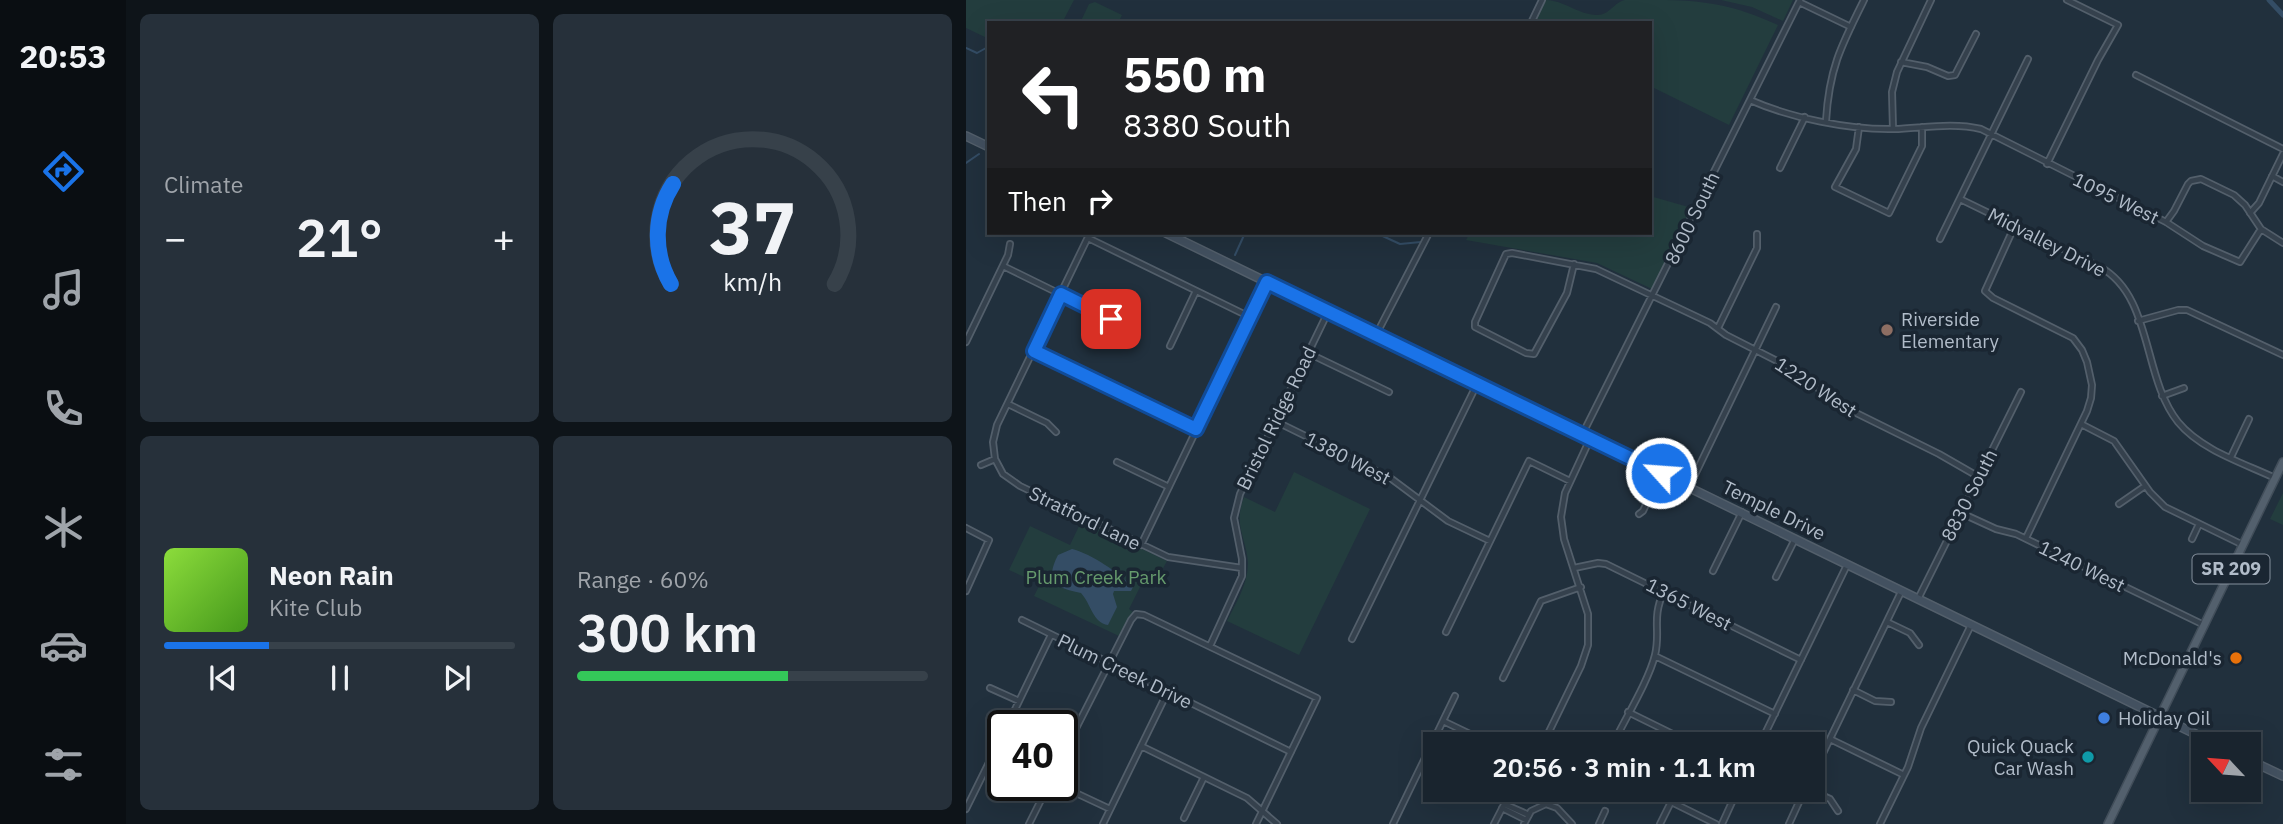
<!DOCTYPE html>
<meta charset="utf-8">
<style>
:root{--surface:#19242e;--page:#26303a;--text:#f1f3f6;--muted:#9fa4aa;--line:#37414a;--accent:#1a73e8}
body{margin:0;font-family:"IBM Plex Sans",sans-serif;background:var(--page);color:var(--text);height:100vh;display:flex;flex-direction:column;font-size:26px;white-space:nowrap}
*{box-sizing:border-box;margin:0}
p{font-size:23px;color:var(--muted)}
.icon{flex:none;width:38px;height:38px;fill:none;stroke:currentColor;stroke-width:2;stroke-linecap:round;stroke-linejoin:round}
.map{position:relative;flex:1;overflow:hidden}
.side{display:flex;flex-direction:column;gap:14px;padding:14px;background:#0e1419;width:840px}
.side>*{flex:none}
.guide{position:absolute;left:21px;top:21px;width:665px;height:214px;border-radius:0px;box-shadow:0 7px 28px #0002,0 0 0 2px var(--line);background:#202124;color:#fff;overflow:hidden}
.needle{width:46px;rotate:296deg}
.fabs{position:absolute;left:1225px;top:732px;display:grid;gap:14px}
.fabs a{display:grid;place-items:center;width:70px;height:70px;border-radius:0px;background:var(--surface);box-shadow:0 7px 28px #0002,0 0 0 2px var(--line);font-size:35px}
.speed{position:absolute;left:21px;top:710px;display:flex;gap:14px;font-size:35px;font-weight:700;text-align:center}
.speed>*{display:grid;place-content:center;width:91px;height:91px;border-radius:50%;background:var(--surface);box-shadow:0 7px 28px #0002,0 0 0 2px var(--line);line-height:1}
.speed .limit{border:4px solid #111;border-radius:10px;background:#fff;color:#111}
.pin{position:absolute;display:grid;place-items:center;width:60px;height:60px;color:#fff;margin:-30px;border-radius:14px;box-shadow:0 4px 10px #0006}
.me{position:absolute;width:77px;margin:-38px;rotate:296deg;stroke-linejoin:round;filter:drop-shadow(0 0 5px #0008)}
.turn{display:flex;align-items:center;gap:24px;height:147px;padding:0 21px;font-size:32px}
.turn .icon{width:91px;height:91px;stroke-width:2.5}
.turn b{display:block;font-size:49px;line-height:60px}
.then{display:flex;align-items:center;height:66px;padding:0 21px;background:#0003;gap:14px;font-size:26px}
.big{font-size:52px;font-weight:600;line-height:1.1}
.side .widget{flex:1;display:flex;flex-direction:column;justify-content:center;gap:10px;min-width:0;padding:0 24px;border-radius:10px;background:var(--page)}
.side .dial{align-items:center;gap:0}
.dial svg{height:182px;overflow:visible;fill:none;stroke:var(--line);stroke-width:7;stroke-linecap:round;text-anchor:middle}
.dial text{fill:var(--text);stroke:none}
.song{display:flex;align-items:center;gap:21px}
.cover{width:84px;height:84px;border-radius:10px;background:linear-gradient(135deg,hsl(90 70% 55%),hsl(100 70% 35%))}
.played{height:7px;border-radius:4px;background:linear-gradient(90deg,var(--accent) 30%,var(--line) 30%)}
.keys{display:flex;justify-content:space-around;direction:ltr}
.heat{display:flex;justify-content:space-between;align-items:center;font-size:38px;direction:ltr}
.charge{height:10px;border-radius:5px;background:linear-gradient(90deg,#34c759 60%,var(--line) 0)}
.side .tiles{flex:1;display:grid;gap:14px;grid-template-columns:repeat(2,1fr)}
.trip{position:absolute;left:457px;top:732px;width:402px;height:70px;border-radius:0px;background:var(--surface);box-shadow:0 7px 28px #0002,0 0 0 2px var(--line);font-weight:600;line-height:70px;text-align:center}
main{display:flex;flex:1;min-height:0}
.tabs{display:flex;flex-direction:column;width:126px;justify-content:space-around;align-items:center;background:#0a0e12;color:var(--muted)}
.tabs .icon{width:49px;height:49px}
.tabs .on{color:var(--accent)}
.tabs b{font-size:32px;color:var(--text)}
.map>svg:first-child{display:block}
.green{fill:#233d3e}
.water{fill:#344d65}
.lines{fill:none;stroke-linecap:round;stroke-linejoin:round}
.stream{stroke:#344d65;stroke-width:2}
.canal{stroke:#344d65;stroke-width:5}
.street-casing{stroke:#535f6b;stroke-width:8}
.secondary-casing{stroke:#535f6b;stroke-width:10}
.primary-casing{stroke:#414d59;stroke-width:10}
.street{stroke:#35414d;stroke-width:4.5}
.secondary{stroke:#435160;stroke-width:7}
.primary{stroke:#53606d;stroke-width:7}
.route-casing{stroke:#114b97;stroke-width:18}
.route{stroke:#1a73e8;stroke-width:12}
.education-dot{fill:#8d6e63;stroke:#1a2632;stroke-width:2.5}
.food-dot{fill:#e8710a;stroke:#1a2632;stroke-width:2.5}
.shop-dot{fill:#3f7fe0;stroke:#1a2632;stroke-width:2.5}
.culture-dot{fill:#0f9aa8;stroke:#1a2632;stroke-width:2.5}
.labels{text-anchor:middle;stroke-width:7;stroke-linejoin:round;paint-order:stroke}
.shield{fill:#1a2632;stroke:#848f9c;stroke-width:2}
.shield-label{font-size:18px;font-weight:bold;fill:#b1bcc9}
.street-label{font-size:19px;fill:#b1bcc9;stroke:#1a2632}
.poi-label{font-size:19px;fill:#b1bcc9;stroke:#1a2632;text-anchor:start}
.park-label{font-size:19px;fill:#669b6d;stroke:#1a2632}
</style>
<main>
<nav class="tabs">
<b>20:53</b>
<svg class="icon on" aria-label="directions" viewBox="0 0 24 24"><path d="M12 3l9 9-9 9-9-9zM9 14v-3h6M13 9l2 2-2 2"/></svg>
<svg class="icon" aria-label="music" viewBox="0 0 24 24"><path d="M9 18V5l10-2v13"/><circle cx="6" cy="18" r="3"/><circle cx="16" cy="16" r="3"/></svg>
<svg class="icon" aria-label="phone" viewBox="0 0 24 24"><path d="M5 4h4l2 5-3 2q2 4 5 5l2-3 5 2v4C11 20 4 13 5 4z"/></svg>
<svg class="icon" aria-label="climate" viewBox="0 0 24 24"><path d="M12 3v18M4 7l16 10M4 17L20 7"/></svg>
<svg class="icon" aria-label="car" viewBox="0 0 24 24"><path d="M5 17H2v-5l4-1 3-4h7l3 4 3 1v5h-3M9 17h6M6 11h13"/><circle cx="7" cy="17" r="2"/><circle cx="17" cy="17" r="2"/></svg>
<svg class="icon" aria-label="filters" viewBox="0 0 24 24"><path d="M4 7h16M4 17h16"/><circle cx="9" cy="7" r="2"/><circle cx="15" cy="17" r="2"/></svg>
</nav>
<section class="side">
<div class="tiles">
<div class="widget"><p>Climate</p>
<div class="heat"><a>−</a><b class="big">21°</b><a>+</a></div>
</div>
<div class="widget dial"><svg viewBox="0 0 100 80">
<path d="M14 69A42 42 0 1 1 86 69"/>
<path d="M14 69A42 42 0 0 1 15 25" stroke="#1a73e8"/>
<text x="50" y="56" font-size="32" font-weight="700">37</text>
<text x="50" y="72" font-size="11">km/h</text>
</svg></div>
<div class="widget">
<div class="song"><i class="cover"></i><div><b>Neon Rain</b><p>Kite Club</p></div></div>
<div class="played"></div>
<div class="keys"><svg class="icon" aria-label="previous" viewBox="0 0 24 24"><path d="M18 5L8 12l10 7zM5 5v14"/></svg><svg class="icon" aria-label="pause" viewBox="0 0 24 24"><path d="M8 5v14M16 5v14"/></svg><svg class="icon" aria-label="next" viewBox="0 0 24 24"><path d="M6 5l10 7-10 7zM19 5v14"/></svg></div>
</div>
<div class="widget"><p>Range · 60%</p><b class="big">300 km</b><div class="charge"></div></div>
</div>
</section>
<div class="map">
<svg width="1317" height="824" viewBox="0 0 1317 824">
<rect width="100%" height="100%" fill="#21303d"/>
<!-- green -->
<path class="green" d="M0,0h108l-12,23h-73v16l-23,-11z
M580,0c17,0 33,15 51,15 13,0 17,-13 28,-15 9,0 22,0 32,0 48,0 77,5 121,25l-49,100 -79,-39v-63h-115z
M755,0h72l-10,21 -31,-14z
M129,2l27,13 -2,4 7,4h-47l9,-19z
M684,196l42,12 -40,81 -55,-26 -131,-23 4,-7h180z
M328,472l76,37 -71,146 -72,-34c9,-18 21,-37 21,-58 -2,-27 -15,-37 -4,-66l31,15z
M1317,493v32l-13,-6z
M116,520l85,41 -13,24 -11,-4 -14,28 4,3 -14,24 -85,-40 6,-12 -31,-14 21,-44 40,19z"/>
<!-- water -->
<path class="water" d="M106,549c20,5 47,24 61,38l-2,4h-17l-1,3 4,13 -9,18c-15,-2 -17,-21 -27,-32 -25,-5 -37,-11 -23,-38z"/>
<g class="lines">
<!-- stream -->
<path class="stream" d="M0,48l11,5 9,-5 3,3
M0,163l13,-9
M410,233l24,11 21,-2
M269,255l10,-22"/>
<!-- canal -->
<path class="canal" d="M1303,0l14,15"/>
<!-- street casing -->
<g class="street-casing">
<path id="street" d="M833,2l52,25
M565,23l11,-23
M935,62l26,5 21,9 7,-1 21,-41
M1170,75l147,74
M784,100c41,18 99,30 144,29 29,-1 59,-7 87,0l185,93 37,24 37,16 21,-33
M860,121c3,-52 15,-75 38,-121
M893,127l-3,22 -21,38 54,26 33,-67v-19
M927,129l-1,-37 5,-20 34,-72
M1081,164l51,-104 20,-35 -51,-25
M814,168l25,-51
M1306,176l11,6
M994,199l140,68c53,29 42,110 78,155 23,28 65,41 97,56
M1284,213l9,-10 24,-49
M1200,222l8,-11 14,-27 3,-3 10,-2 33,16 11,10 16,24 22,14
M1049,225l-30,66 8,7 80,40 9,12 5,12 5,23 -1,13 -4,13 -61,127
M122,238l162,79
M974,239l88,-180
M608,264l-7,29 -33,61 -8,-1 -51,-26v-5l31,-68 6,-1 84,16 114,54 16,12 67,34 47,36 99,49 40,23
M37,266l108,53
M1172,321l40,-11h9l96,45
M752,328l39,-80v-14
M410,335l53,-102
M0,342l42,-87 2,-11
M204,346l26,-55
M68,351l162,78
M342,353l81,39
M1196,396l22,-8
M42,404l39,19 9,9
M309,421l114,56 59,44 42,20
M1115,424l33,17 36,51 15,15 78,38
M616,435l218,-435
M1265,457l18,-38
M29,459l-2,-17 4,-17 93,-192
M151,462l52,25
M15,465l14,-6 8,15 17,12 148,71 74,11
M723,487l87,-180
M1153,504l26,-18
M993,512l37,17 20,5 188,91
M673,514l4,-3 18,-38
M0,528l23,12 -23,51
M1226,539l7,-15
M175,545l126,-262
M608,568l24,-5 8,1 195,96
M747,571l29,-59
M810,577l19,-38
M952,599l103,-207
M56,620l269,132
M921,622l23,11 9,12
M480,632l83,-171 41,20
M386,639l125,-255
M244,646l32,-70v-17l-8,-41 6,-24 88,-182
M689,656l120,58
M537,678l38,-77 40,-14
M24,688l29,13
M887,690l22,11 16,1
M662,712l65,32
M477,721l48,23
M41,726l44,-91
M864,739l74,36
M577,744l38,-78 7,-21v-31l-24,-75 -3,-22 4,-24 25,-54
M647,744c12,-25 36,-64 42,-89 6,-25 -4,-36 9,-64
M794,744l87,-179
M175,746l106,52 30,26
M96,756l69,-136 5,-6 8,1 173,83 -61,126
M847,774l88,-182
M95,786l49,23
M679,789l71,35
M842,789l22,10 8,12
M538,804l25,11
M536,808l24,12
M0,809l37,-75
M218,818l20,-41
M63,824l19,-38
M137,824l65,-133
M427,824l62,-128
M528,824l18,-35
M558,824l7,-13 15,-7 11,4 15,16
M633,824l6,-13
M694,824l11,-22
M756,824l16,-35
M823,824l16,-35
M914,824l28,-57 13,-39 50,-103"/>
</g>
<!-- secondary casing -->
<g class="secondary-casing">
<path id="secondary" d="M0,136l23,11
M200,233l1050,511
M1283,760l34,16"/>
</g>
<!-- primary casing -->
<g class="primary-casing">
<path id="primary" d="M1142,824l175,-362"/>
</g>
<!-- street -->
<use href="#street" class="street"/>
<!-- secondary -->
<use href="#secondary" class="secondary"/>
<!-- primary -->
<use href="#primary" class="primary"/>
</g>
<g class="lines">
<!-- route casing -->
<g class="route-casing">
<path id="route" d="M145,319l-50,-25 -27,57 162,78 71,-147 394,191"/>
</g>
<!-- route -->
<use href="#route" class="route"/>
</g>
<!-- markers -->
<circle class="education-dot" cx="921" cy="330" r="7"/>
<circle class="food-dot" cx="1270" cy="658" r="7"/>
<circle class="shop-dot" cx="1138" cy="718" r="7"/>
<circle class="culture-dot" cx="1122" cy="757" r="7"/>
<g class="labels">
<!-- shield labels -->
<rect class="shield" x="1226.5" y="554.5" width="77" height="29" rx="5"/>
<g class="shield-label">
<text x="1265" y="575">SR 209</text>
</g>
<!-- street labels -->
<g class="street-label">
<text transform="translate(1150 198) rotate(26)" y="7">1095 West</text>
<text transform="translate(726 218) rotate(-64)" y="7">8600 South</text>
<text transform="translate(1081 242) rotate(27)" y="7">Midvalley Drive</text>
<text transform="translate(850 387) rotate(33)" y="7">1220 West</text>
<text transform="translate(310 418) rotate(-64)" y="7">Bristol Ridge Road</text>
<text transform="translate(382 458) rotate(27)" y="7">1380 West</text>
<text transform="translate(1003 495) rotate(-63)" y="7">8830 South</text>
<text transform="translate(808 510) rotate(26)" y="7">Temple Drive</text>
<text transform="translate(119 518) rotate(26)" y="7">Stratford Lane</text>
<text transform="translate(1116 566) rotate(26)" y="7">1240 West</text>
<text transform="translate(723 604) rotate(27)" y="7">1365 West</text>
<text transform="translate(159 671) rotate(26)" y="7">Plum Creek Drive</text>
</g>
<!-- poi labels -->
<g class="poi-label">
<text x="935" y="326">Riverside<tspan x="935" dy="22">Elementary</tspan></text>
<text x="1256" y="665" text-anchor="end">McDonald's</text>
<text x="1152" y="725">Holiday Oil</text>
<text x="1108" y="753" text-anchor="end">Quick Quack<tspan x="1108" dy="22">Car Wash</tspan></text>
</g>
<!-- park labels -->
<g class="park-label">
<text x="130" y="584">Plum Creek Park</text>
</g>
</g>
</svg>
<div class="fabs">
<a><svg class="needle" viewBox="-14 -14 28 28"><path d="M0-13l5 13h-10z" fill="#e53935"/><path d="M0 13l5-13h-10z" fill="#9fa4aa"/></svg></a>
</div>
<div class="speed"><div class="limit">40</div></div>
<div class="pin" style="left:145px;top:319px;background:#d93025"><svg class="icon" aria-label="arrive" viewBox="0 0 24 24"><path d="M6 21V4h12l-3 4 3 4H6"/></svg></div>
<svg class="me" style="left:695px;top:473px" viewBox="-20 -20 40 40"><circle r="17" fill="#1a73e8" stroke="#fff" stroke-width="3"/><path d="M0-11L8 9 0 5-8 9z" fill="#fff"/></svg>
<div class="trip">20:56 · 3 min · 1.1 km</div>
<div class="guide">
<div class="turn"><svg class="icon" aria-label="left" viewBox="0 0 24 24"><path d="M17 20v-9H6M10 6l-5 5 5 5"/></svg><div><b>550 m</b>8380 South</div></div>
<div class="then">Then<svg class="icon" aria-label="right" viewBox="0 0 24 24"><path d="M7 20v-9h11M14 6l5 5-5 5"/></svg></div>
</div>
</div>
</main>
